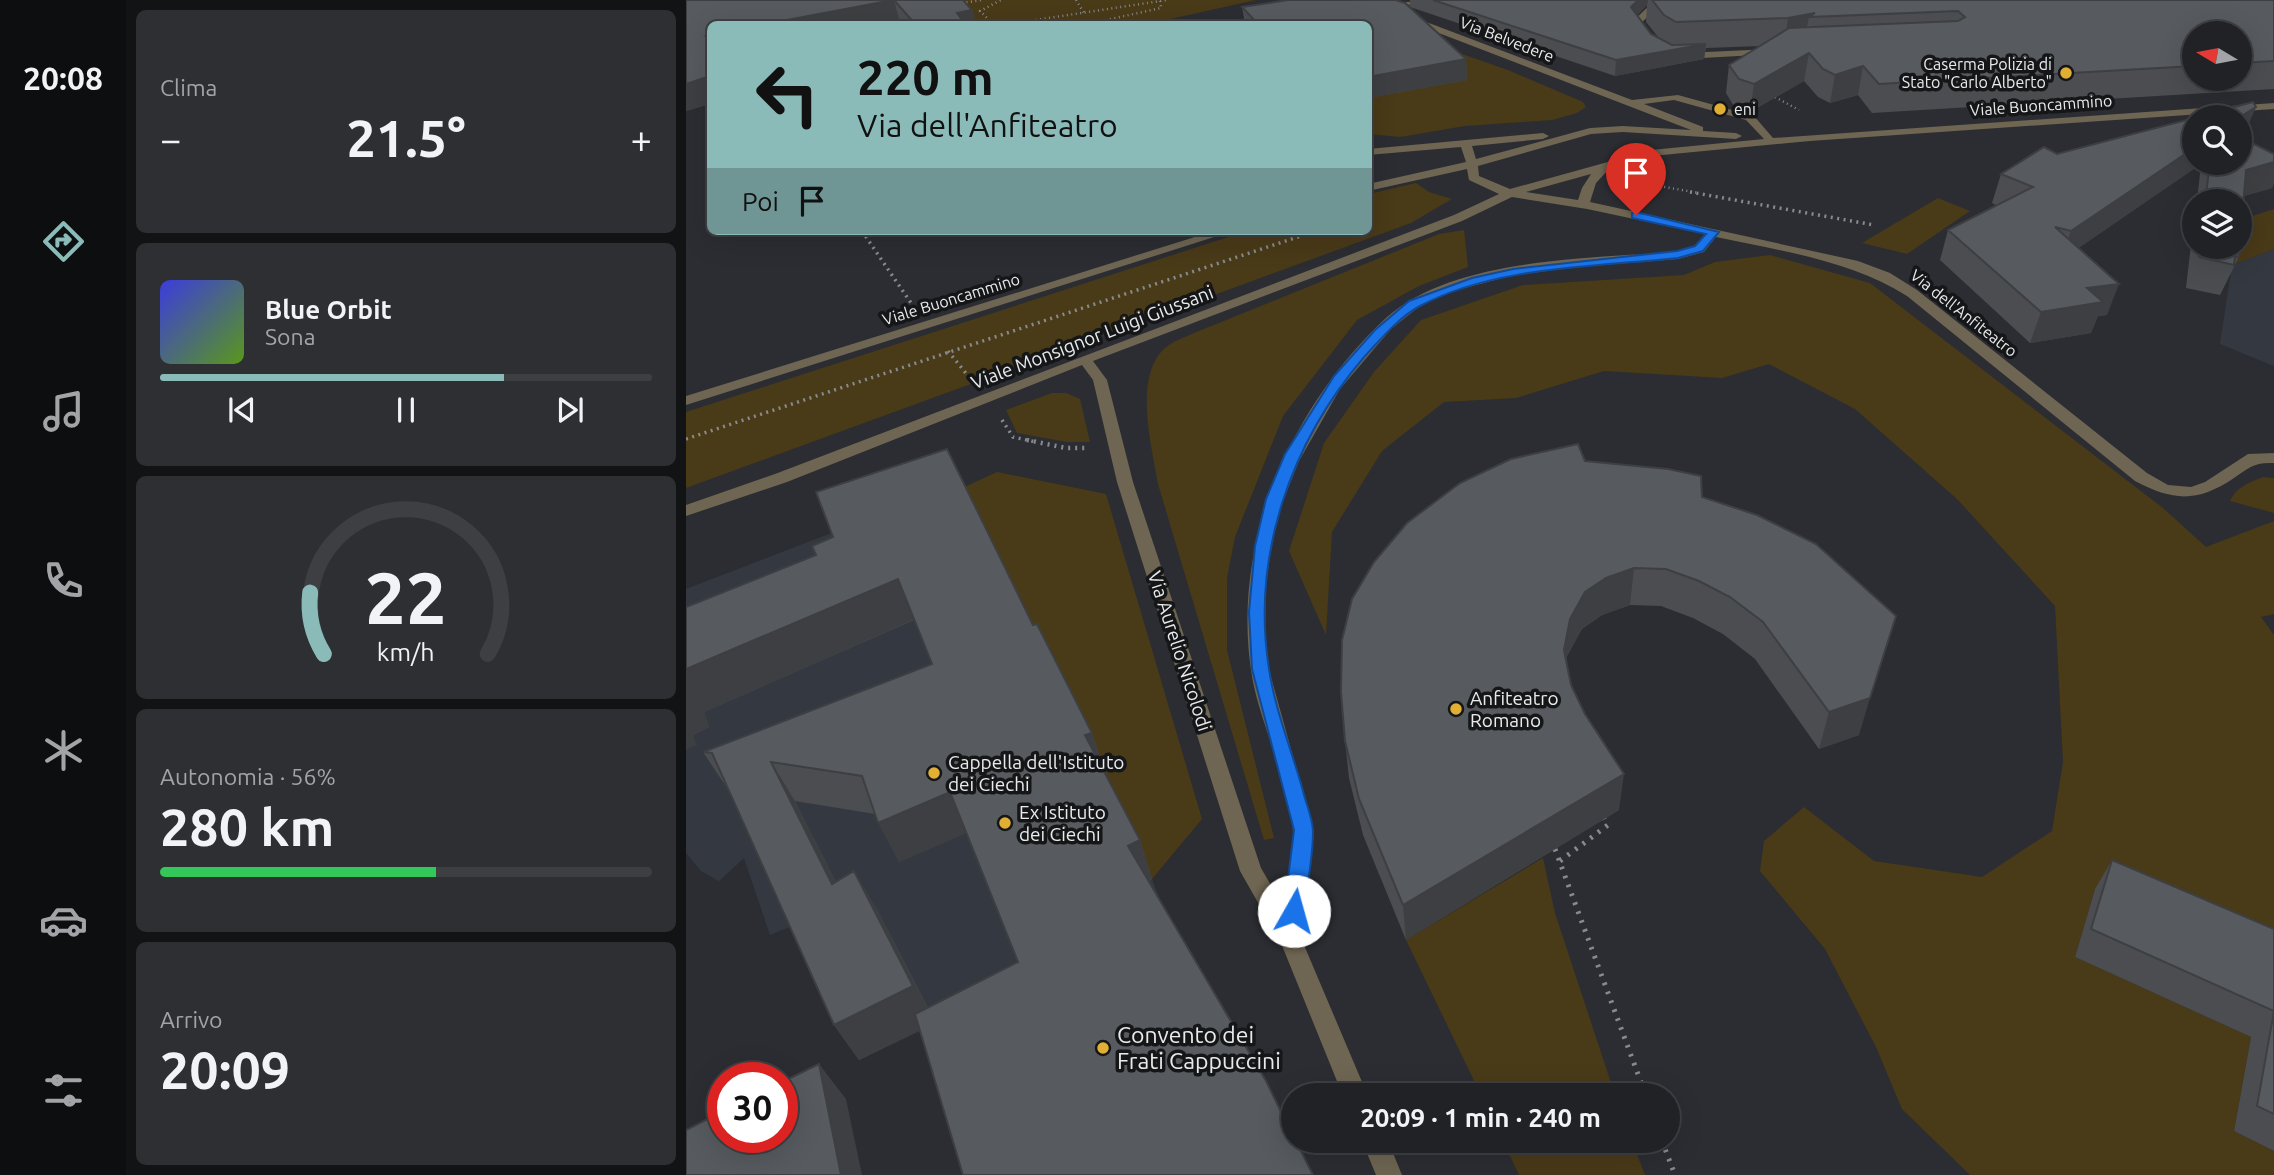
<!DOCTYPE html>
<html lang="it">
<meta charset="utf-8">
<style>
:root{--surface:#202226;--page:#2d2f32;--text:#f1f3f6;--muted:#a2a4a7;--line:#3d3f43;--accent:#8bbbb9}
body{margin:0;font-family:Ubuntu,sans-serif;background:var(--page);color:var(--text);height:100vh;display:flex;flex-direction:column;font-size:26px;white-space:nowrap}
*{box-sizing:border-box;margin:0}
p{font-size:23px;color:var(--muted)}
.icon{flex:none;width:38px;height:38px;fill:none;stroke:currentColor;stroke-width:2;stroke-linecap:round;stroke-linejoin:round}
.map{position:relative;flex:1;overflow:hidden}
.drawer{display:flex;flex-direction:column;gap:10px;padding:10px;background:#121315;width:560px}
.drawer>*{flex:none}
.hud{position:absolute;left:21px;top:21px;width:665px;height:214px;border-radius:10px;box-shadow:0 7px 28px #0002,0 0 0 2px var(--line);background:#8bbbb9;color:#111;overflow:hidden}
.needle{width:46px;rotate:280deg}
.buttons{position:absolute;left:1496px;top:21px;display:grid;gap:14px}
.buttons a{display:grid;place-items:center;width:70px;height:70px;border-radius:50%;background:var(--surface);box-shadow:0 7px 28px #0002,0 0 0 2px var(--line);font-size:35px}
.speed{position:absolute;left:21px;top:1062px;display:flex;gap:14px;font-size:35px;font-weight:700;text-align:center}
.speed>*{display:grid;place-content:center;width:91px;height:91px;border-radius:50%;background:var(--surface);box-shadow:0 7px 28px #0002,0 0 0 2px var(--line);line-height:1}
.speed .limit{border:10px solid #d22;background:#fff;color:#111}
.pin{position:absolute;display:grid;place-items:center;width:60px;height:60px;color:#fff;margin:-72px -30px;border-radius:50% 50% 50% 0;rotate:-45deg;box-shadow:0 0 7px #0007}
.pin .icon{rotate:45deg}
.me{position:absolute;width:77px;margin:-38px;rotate:7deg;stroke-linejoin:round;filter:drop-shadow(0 0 5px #0008)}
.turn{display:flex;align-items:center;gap:24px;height:147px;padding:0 35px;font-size:32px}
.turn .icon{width:91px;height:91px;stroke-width:2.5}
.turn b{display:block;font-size:49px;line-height:60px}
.then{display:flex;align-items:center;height:66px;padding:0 35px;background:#0003;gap:14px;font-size:26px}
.big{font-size:52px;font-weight:700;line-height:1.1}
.drawer .tile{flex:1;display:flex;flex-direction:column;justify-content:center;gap:10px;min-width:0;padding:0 24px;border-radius:10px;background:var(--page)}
.drawer .dial{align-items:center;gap:0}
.dial svg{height:182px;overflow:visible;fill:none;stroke:var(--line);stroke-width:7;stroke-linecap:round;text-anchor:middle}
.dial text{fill:var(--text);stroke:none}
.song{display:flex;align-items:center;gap:21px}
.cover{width:84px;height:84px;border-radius:10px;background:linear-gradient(135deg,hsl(240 70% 55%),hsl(90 70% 35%))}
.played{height:7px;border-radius:4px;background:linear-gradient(90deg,var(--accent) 70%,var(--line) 70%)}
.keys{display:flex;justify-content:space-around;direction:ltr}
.heat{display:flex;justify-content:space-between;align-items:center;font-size:38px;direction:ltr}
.charge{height:10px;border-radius:5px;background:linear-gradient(90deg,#34c759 56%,var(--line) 0)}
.trip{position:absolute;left:595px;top:1083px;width:399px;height:70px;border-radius:35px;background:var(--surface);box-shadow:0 7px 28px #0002,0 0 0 2px var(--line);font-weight:700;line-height:70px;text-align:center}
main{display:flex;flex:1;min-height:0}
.tabs{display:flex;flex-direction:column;width:126px;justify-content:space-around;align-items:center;background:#0d0e0f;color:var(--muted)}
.tabs .icon{width:49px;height:49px}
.tabs .current{color:var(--accent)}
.tabs b{font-size:32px;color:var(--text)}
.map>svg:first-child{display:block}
.built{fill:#343941}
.green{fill:#493a18}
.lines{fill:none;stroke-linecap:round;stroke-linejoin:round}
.path-far3{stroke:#888a8d;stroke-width:2.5;stroke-dasharray:1 3.5;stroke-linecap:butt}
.path-far2{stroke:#888a8d;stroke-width:3.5;stroke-dasharray:2 4.5;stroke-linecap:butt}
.path-far1{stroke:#888a8d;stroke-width:4.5;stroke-dasharray:2 5;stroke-linecap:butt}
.path{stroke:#888a8d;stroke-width:5;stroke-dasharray:2.5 7;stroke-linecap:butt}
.minor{fill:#6e6552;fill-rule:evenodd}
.wall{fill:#4b4d51;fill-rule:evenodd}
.shaded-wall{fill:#3d3f42}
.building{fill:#575a5e;stroke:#3d3f42;stroke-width:2}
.route{fill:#1a73e8;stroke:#114b97;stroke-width:2}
.poi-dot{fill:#e1af34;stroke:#151618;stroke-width:2.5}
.labels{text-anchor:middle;stroke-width:7;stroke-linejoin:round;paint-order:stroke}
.far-street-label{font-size:16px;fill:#e8eaec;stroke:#151618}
.far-poi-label{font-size:16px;fill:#e8eaec;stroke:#151618;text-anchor:end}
.street-label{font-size:19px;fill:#e8eaec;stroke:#151618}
.poi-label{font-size:19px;fill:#e8eaec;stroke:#151618;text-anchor:start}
.near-poi-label{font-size:23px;fill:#e8eaec;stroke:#151618;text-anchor:start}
</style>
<main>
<nav class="tabs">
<b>20:08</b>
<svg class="icon current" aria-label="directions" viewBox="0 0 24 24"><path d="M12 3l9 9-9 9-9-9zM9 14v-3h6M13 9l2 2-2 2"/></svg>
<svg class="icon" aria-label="music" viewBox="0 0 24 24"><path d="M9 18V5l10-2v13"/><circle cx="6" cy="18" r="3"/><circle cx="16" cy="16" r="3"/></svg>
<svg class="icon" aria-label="phone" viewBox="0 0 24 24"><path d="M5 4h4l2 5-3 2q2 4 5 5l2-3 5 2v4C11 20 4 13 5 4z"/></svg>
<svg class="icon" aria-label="climate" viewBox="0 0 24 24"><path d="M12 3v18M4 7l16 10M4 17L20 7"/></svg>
<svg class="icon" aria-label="car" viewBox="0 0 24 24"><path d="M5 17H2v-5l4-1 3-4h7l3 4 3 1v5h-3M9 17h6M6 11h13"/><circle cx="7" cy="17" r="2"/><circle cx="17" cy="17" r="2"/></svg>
<svg class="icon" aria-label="filters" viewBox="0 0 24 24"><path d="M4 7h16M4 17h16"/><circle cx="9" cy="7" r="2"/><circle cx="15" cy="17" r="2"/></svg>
</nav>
<section class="drawer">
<div class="tile"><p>Clima</p>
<div class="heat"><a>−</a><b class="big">21.5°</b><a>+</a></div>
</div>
<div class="tile">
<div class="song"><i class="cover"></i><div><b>Blue Orbit</b><p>Sona</p></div></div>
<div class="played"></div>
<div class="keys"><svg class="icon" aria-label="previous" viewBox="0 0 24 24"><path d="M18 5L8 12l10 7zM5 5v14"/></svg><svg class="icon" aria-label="pause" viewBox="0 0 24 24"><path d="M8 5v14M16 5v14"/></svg><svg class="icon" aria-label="next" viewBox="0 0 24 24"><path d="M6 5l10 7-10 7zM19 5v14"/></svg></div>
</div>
<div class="tile dial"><svg viewBox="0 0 100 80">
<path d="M14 69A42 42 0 1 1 86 69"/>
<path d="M14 69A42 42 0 0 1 8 42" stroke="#8bbbb9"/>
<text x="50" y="56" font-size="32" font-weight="700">22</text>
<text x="50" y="72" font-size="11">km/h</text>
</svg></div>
<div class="tile"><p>Autonomia · 56%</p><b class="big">280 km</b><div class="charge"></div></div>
<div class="tile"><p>Arrivo</p><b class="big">20:09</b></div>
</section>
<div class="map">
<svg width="1588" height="1175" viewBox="0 0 1588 1175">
<rect width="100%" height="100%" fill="#2b2d32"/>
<!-- built -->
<path class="built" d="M1588,249v117l-54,-22 12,-79z
M148,532l318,347 14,36 -307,145 -62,-136 -27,11 -26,-77 -25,23 -18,-10 -15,-18v-264z"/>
<!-- green -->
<path class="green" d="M262,0h308l-108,24h-177z
M719,34l103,36 75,32 3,5 -9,6 -25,7 -87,6 -65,11 -31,-3 -1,-88z
M730,183l13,9 23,7 -41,24 -725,265v-76l561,-181h121l1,-37z
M1252,198l32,13 -63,43 -45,-11z
M1588,209v40l-42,16 2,-18h6v-27z
M778,230l4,37 -49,19 -62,34 -74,96 -48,121 -8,41v72l47,188 -10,2 -106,-356c-6,-37 -27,-113 11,-139 7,-5 17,-8 25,-12l245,-99z
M1084,255l100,28 293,225 43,39 68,-26v93l-13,3 13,18v331l-179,-77 -20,68 176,80 -17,94 40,20v24h-304l-68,-66 -26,-62 -51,-98 -65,-78 4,-30 40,-34 70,54 108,16 70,-46 11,-69 -8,-156 -98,-107 -102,-90 -86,-45 -47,14 -118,-7 -88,27 -72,4 -62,49 -50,81 -6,103 -37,-84 35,-108 50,-71 47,-52 102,-35 161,-10 31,-13z
M366,393h14l14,6 10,43h-23l-50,-9 -11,-23z
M311,472l109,22 96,325 -50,60 -192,-390z
M1577,477l11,1v35l-44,-12c6,-14 20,-19 33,-24z
M857,858l12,55 60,182h-134l-75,-155z
M817,1141h129l13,34h-126z"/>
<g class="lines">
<!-- path-far3 -->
<path class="path-far3" d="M390,0l8,13
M276,3l20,-3
M307,24l-13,-13 21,-11
M323,24l158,-24
M402,24l73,-16 -1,-7
M1085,95l28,15
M956,183l57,10"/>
<!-- path-far2 -->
<path class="path-far2" d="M1004,192l184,33
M176,231l49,72
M262,351l21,26
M316,420l11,17 23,5
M0,439l630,-208"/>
<!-- path-far1 -->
<path class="path-far1" d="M341,440l39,8h22"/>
<!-- path -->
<path class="path" d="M869,849l91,247
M874,861l48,-36 -6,-11
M976,1141l13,34"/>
<!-- minor -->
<path class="minor" d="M690,0h10l2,4 40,-4 -36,9 240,91 46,-5 76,21 19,22 501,-35v6l-464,32 -158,15 -43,13 -13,14 -6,19 268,59 32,12 27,17 230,183 21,12 23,2 14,-5 43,-28 26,-1v10c-20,-1 -24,4 -40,15 -37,25 -61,23 -99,3l-228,-185c-57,-36 -126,-45 -191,-59l-12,15 -26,7 -101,8 -67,9 -60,16 -30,14 -29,23 -51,60 -41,72 -16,40 -11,41 -6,42 -1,43 4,43 45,162 -13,106 67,158h-25l-62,-153 -41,-72 -123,-389 -24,-102 -11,-15 -295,117 -101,34v-11l89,-31 679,-259 45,-21 -30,-14 -2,-11 -99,22v-7l98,-22 -5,-15 -93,8v-6l175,-16 6,3 -6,3 -71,7 4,13 114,-31 33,-2 68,4 -307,-118zM988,100l72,20 18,19 -113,11 -141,39 -31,-13 -1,-10 113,-32 32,-2 113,7 6,-3 -6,-3 -33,-2v-4l-59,-23zM905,174l-9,14 -4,12 -52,-8zM826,197l75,12 118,25c-3,3 -7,10 -10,12 -17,11 -49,8 -68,9 -74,5 -184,11 -241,63 -95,88 -154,223 -135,352 7,52 41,113 42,163 1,24 -7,50 -10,73l-22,-38 -128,-386 -26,-102 -14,-19 369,-140z
M981,2l3,1v4l-13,2 -15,13 12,15 -8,2 -14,-17 19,-18z
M1085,49l5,3 -1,2 -91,5 -5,-3 5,-3z
M528,231h19l-547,174v-9z
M676,1141h26l14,34h-26z"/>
</g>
<!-- wall -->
<path class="wall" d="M0,0h277l9,10 4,14h-74l-2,-1 -9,1h-181v80l-24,7z
M602,0h108l9,3 61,56 1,21 -99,18v-74h-123l-3,-17z
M724,0h864v89l-402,24 -14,-18 -28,8 -12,-6 -14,-16 -54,31 -15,-4 -9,-15 3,-28 32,-19 -55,2 -2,11 -89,17 -205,-69zM961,5l-1,17 13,16 -8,-4 -14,-19zM1508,33h46v46h-46z
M1371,154l137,9h46l34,-9v29l-2,5 -28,8 -4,5h-43l4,-37 -123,84 29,67 -9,1 -7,17 -61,10 -90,-83 8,-30 48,-25 -4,-2 9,-29z
M1508,218v29h46l-1,10 -19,38 -34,-7z
M899,461l117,36 157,238 -40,14 -64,-90 -32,-25 -30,-16 -32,-12 -31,-1 -28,10 -20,14 -15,27 -1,5 5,24 48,125 -213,130 -43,-105 -14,-57 -4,-37z
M0,607l347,18 59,108 13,39 35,68 12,39 -232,151 -61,30 -25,-35 -105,-234 -26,-39 229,-88 -18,-44 -210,92 5,15 -16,8 3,10 -10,4zM109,801l80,13 24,48 67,-29 52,129 -90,46 -51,-99 -41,-27z
M1426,860l162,69v222l-40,-20 17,-94 -176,-80 20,-68z"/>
<!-- shaded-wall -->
<path class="shaded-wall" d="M208,0l6,23 -9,1h-125z
M952,0h10l-1,5 -18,17 2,-15z
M286,10l4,14h-16l-3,-11z
M1129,13l-6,4 -5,24 -20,4 4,-27z
M1020,44l-2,15 -89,17 1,-16z
M1123,53l-5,28 -54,31 4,-28z
M780,59l1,21 -99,18v-21z
M1177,66l-5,29 -28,8 5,-28z
M24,76v28l-24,7v-27z
M1570,107l-12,28 -4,2v-20z
M1508,148v15h8l-1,1 -141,97 11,-30z
M1588,162v21l-2,5 -38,11 12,-29z
M1433,284l-12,31 -9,1 -7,17 -61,10 11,-31 46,-24z
M948,568l-4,37 -28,10 -20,14 -15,27 -5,31 2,-37 6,-31 15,-27 21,-14z
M212,579l17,40 -211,93 5,15 -16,8 3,10 -10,4v-80z
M1184,698l-11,37 -40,14 10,-37z
M406,733l13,39 -20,-37z
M85,762l24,39 61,121 -24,-38z
M938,774l-5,36 -213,130 -3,-35z
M264,792l19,40 -70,30 -21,-39z
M454,840l12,39 -11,5 -13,-38z
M168,871l23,38 58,114 -76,37 -25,-35z
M133,1064l27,35 16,76h-21z"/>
<!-- building -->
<path class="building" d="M0,0h207l-127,24h-56v11l-4,1 4,2v38l-24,8z
M208,0h69l9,10 -15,3 8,11h-50z
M602,0h108l9,3 61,56 -98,18v-53h-110l-16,-17z
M747,0h205l-7,7 20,27 21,11 34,-1 -90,16z
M966,0h622v61l-34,2v-30h-46v33l-315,18 -16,-18 -28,9 -12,-6 -14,-16 -55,31 -15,-5 -10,-14 60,-37 169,-7 7,-4 -7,-6 -149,6 6,-4 -27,5 -112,4 -12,-7z
M1567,102l3,5 -16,10h-44z
M1508,118v30l-123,83 -16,-4 64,57 -32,4 16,14 -62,10 -93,-82 85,-43 -32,-13 43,-27 13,7z
M1554,137l34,17v8l-28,8 -6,72v-41h-35l5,-38h30z
M1514,247h40l-1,10 -4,-1 -1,9 -35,-8z
M892,444l7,17 83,8 33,7 1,21 55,18 59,29 80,72 -26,82 -41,14 -66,-90 -33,-25 -31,-16 -33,-12 -32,-1 -28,10 -21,14 -15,27 -6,31 7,35 14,29 39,60 -221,131 -44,-106 -14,-58 -4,-49 1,-52 10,-41 22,-37 33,-39 53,-40 51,-24z
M261,449l86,176 4,-1 55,109 -7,2 55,105 -12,6 138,235 27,55v5h3l17,34h-350l-48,-161 103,-52 -68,-170 -72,31 -16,-47 -91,-14 61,122 22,-13 59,115 -79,39 -122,-272 -9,-1 229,-88 -34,-85 -212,90v-62l130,-52 -4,-9 21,-9 -17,-45z
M1426,860l162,69v185l-17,-8 17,-95 -183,-82z
M133,1064l22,111h-155v-45l37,-19v27h59v-56z"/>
<!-- route -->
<path class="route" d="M950,212l83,20 -16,19 -25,7c-83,9 -183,8 -258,48 -21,11 -39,33 -55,50 -74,86 -114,199 -96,313 6,41 23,82 34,122 3,13 10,28 10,41 0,26 -6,53 -9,79l-3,6 -7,2 -7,-2 -3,-6 10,-81 -42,-161 -3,-57 6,-66 11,-47 19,-45 49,-78 41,-46 34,-29 63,-23 41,-9 164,-18 18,-5 11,-12 -74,-16v-5z"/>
<!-- markers -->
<g class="poi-dot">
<circle cx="1380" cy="73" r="7"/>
<circle cx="1034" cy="109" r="7"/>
<circle cx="770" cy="709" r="7"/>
<circle cx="248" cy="773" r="7"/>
<circle cx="319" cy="823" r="7"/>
<circle cx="417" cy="1048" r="7"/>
</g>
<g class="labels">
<!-- far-street labels -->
<g class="far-street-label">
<text transform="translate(821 39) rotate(21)" y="6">Via Belvedere</text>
<text transform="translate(1355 105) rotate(-4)" y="6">Viale Buoncammino</text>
<text transform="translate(265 299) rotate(-17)" y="6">Viale Buoncammino</text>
<text transform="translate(1278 313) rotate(38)" y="6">Via dell'Anfiteatro</text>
</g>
<!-- far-poi labels -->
<g class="far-poi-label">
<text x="1366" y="70">Caserma Polizia di<tspan x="1366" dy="18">Stato "Carlo Alberto"</tspan></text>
<text x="1048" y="115" text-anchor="start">eni</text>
</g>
<!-- street labels -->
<g class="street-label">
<text transform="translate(406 337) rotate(-21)" y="7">Viale Monsignor Luigi Giussani</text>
<text transform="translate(494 651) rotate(72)" y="7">Via Aurelio Nicolodi</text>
</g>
<!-- poi labels -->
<g class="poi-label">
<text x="784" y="705">Anfiteatro<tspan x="784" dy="22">Romano</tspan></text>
<text x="262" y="769">Cappella dell'Istituto<tspan x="262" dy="22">dei Ciechi</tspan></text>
<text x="333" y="819">Ex Istituto<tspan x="333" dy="22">dei Ciechi</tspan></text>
</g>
<!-- near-poi labels -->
<g class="near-poi-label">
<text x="431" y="1043">Convento dei<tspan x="431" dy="26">Frati Cappuccini</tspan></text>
</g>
</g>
</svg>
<div class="buttons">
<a><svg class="needle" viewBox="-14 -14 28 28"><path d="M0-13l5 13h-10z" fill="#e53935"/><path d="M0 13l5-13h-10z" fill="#a2a4a7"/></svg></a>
<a><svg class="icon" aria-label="search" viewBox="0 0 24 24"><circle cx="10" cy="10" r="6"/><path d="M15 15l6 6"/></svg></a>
<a><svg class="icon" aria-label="layers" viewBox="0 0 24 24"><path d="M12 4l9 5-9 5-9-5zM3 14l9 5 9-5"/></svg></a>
</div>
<div class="speed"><div class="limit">30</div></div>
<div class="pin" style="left:950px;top:215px;background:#d93025"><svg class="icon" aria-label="arrive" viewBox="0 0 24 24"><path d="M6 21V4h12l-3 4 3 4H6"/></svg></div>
<svg class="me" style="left:608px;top:911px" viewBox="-20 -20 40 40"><circle r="19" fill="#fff"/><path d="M0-13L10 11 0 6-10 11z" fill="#1a73e8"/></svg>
<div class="trip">20:09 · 1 min · 240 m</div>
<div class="hud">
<div class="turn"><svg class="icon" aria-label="left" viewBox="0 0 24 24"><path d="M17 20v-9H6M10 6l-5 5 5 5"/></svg><div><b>220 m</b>Via dell'Anfiteatro</div></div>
<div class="then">Poi<svg class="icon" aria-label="arrive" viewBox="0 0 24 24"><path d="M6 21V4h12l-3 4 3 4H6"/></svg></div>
</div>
</div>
</main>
